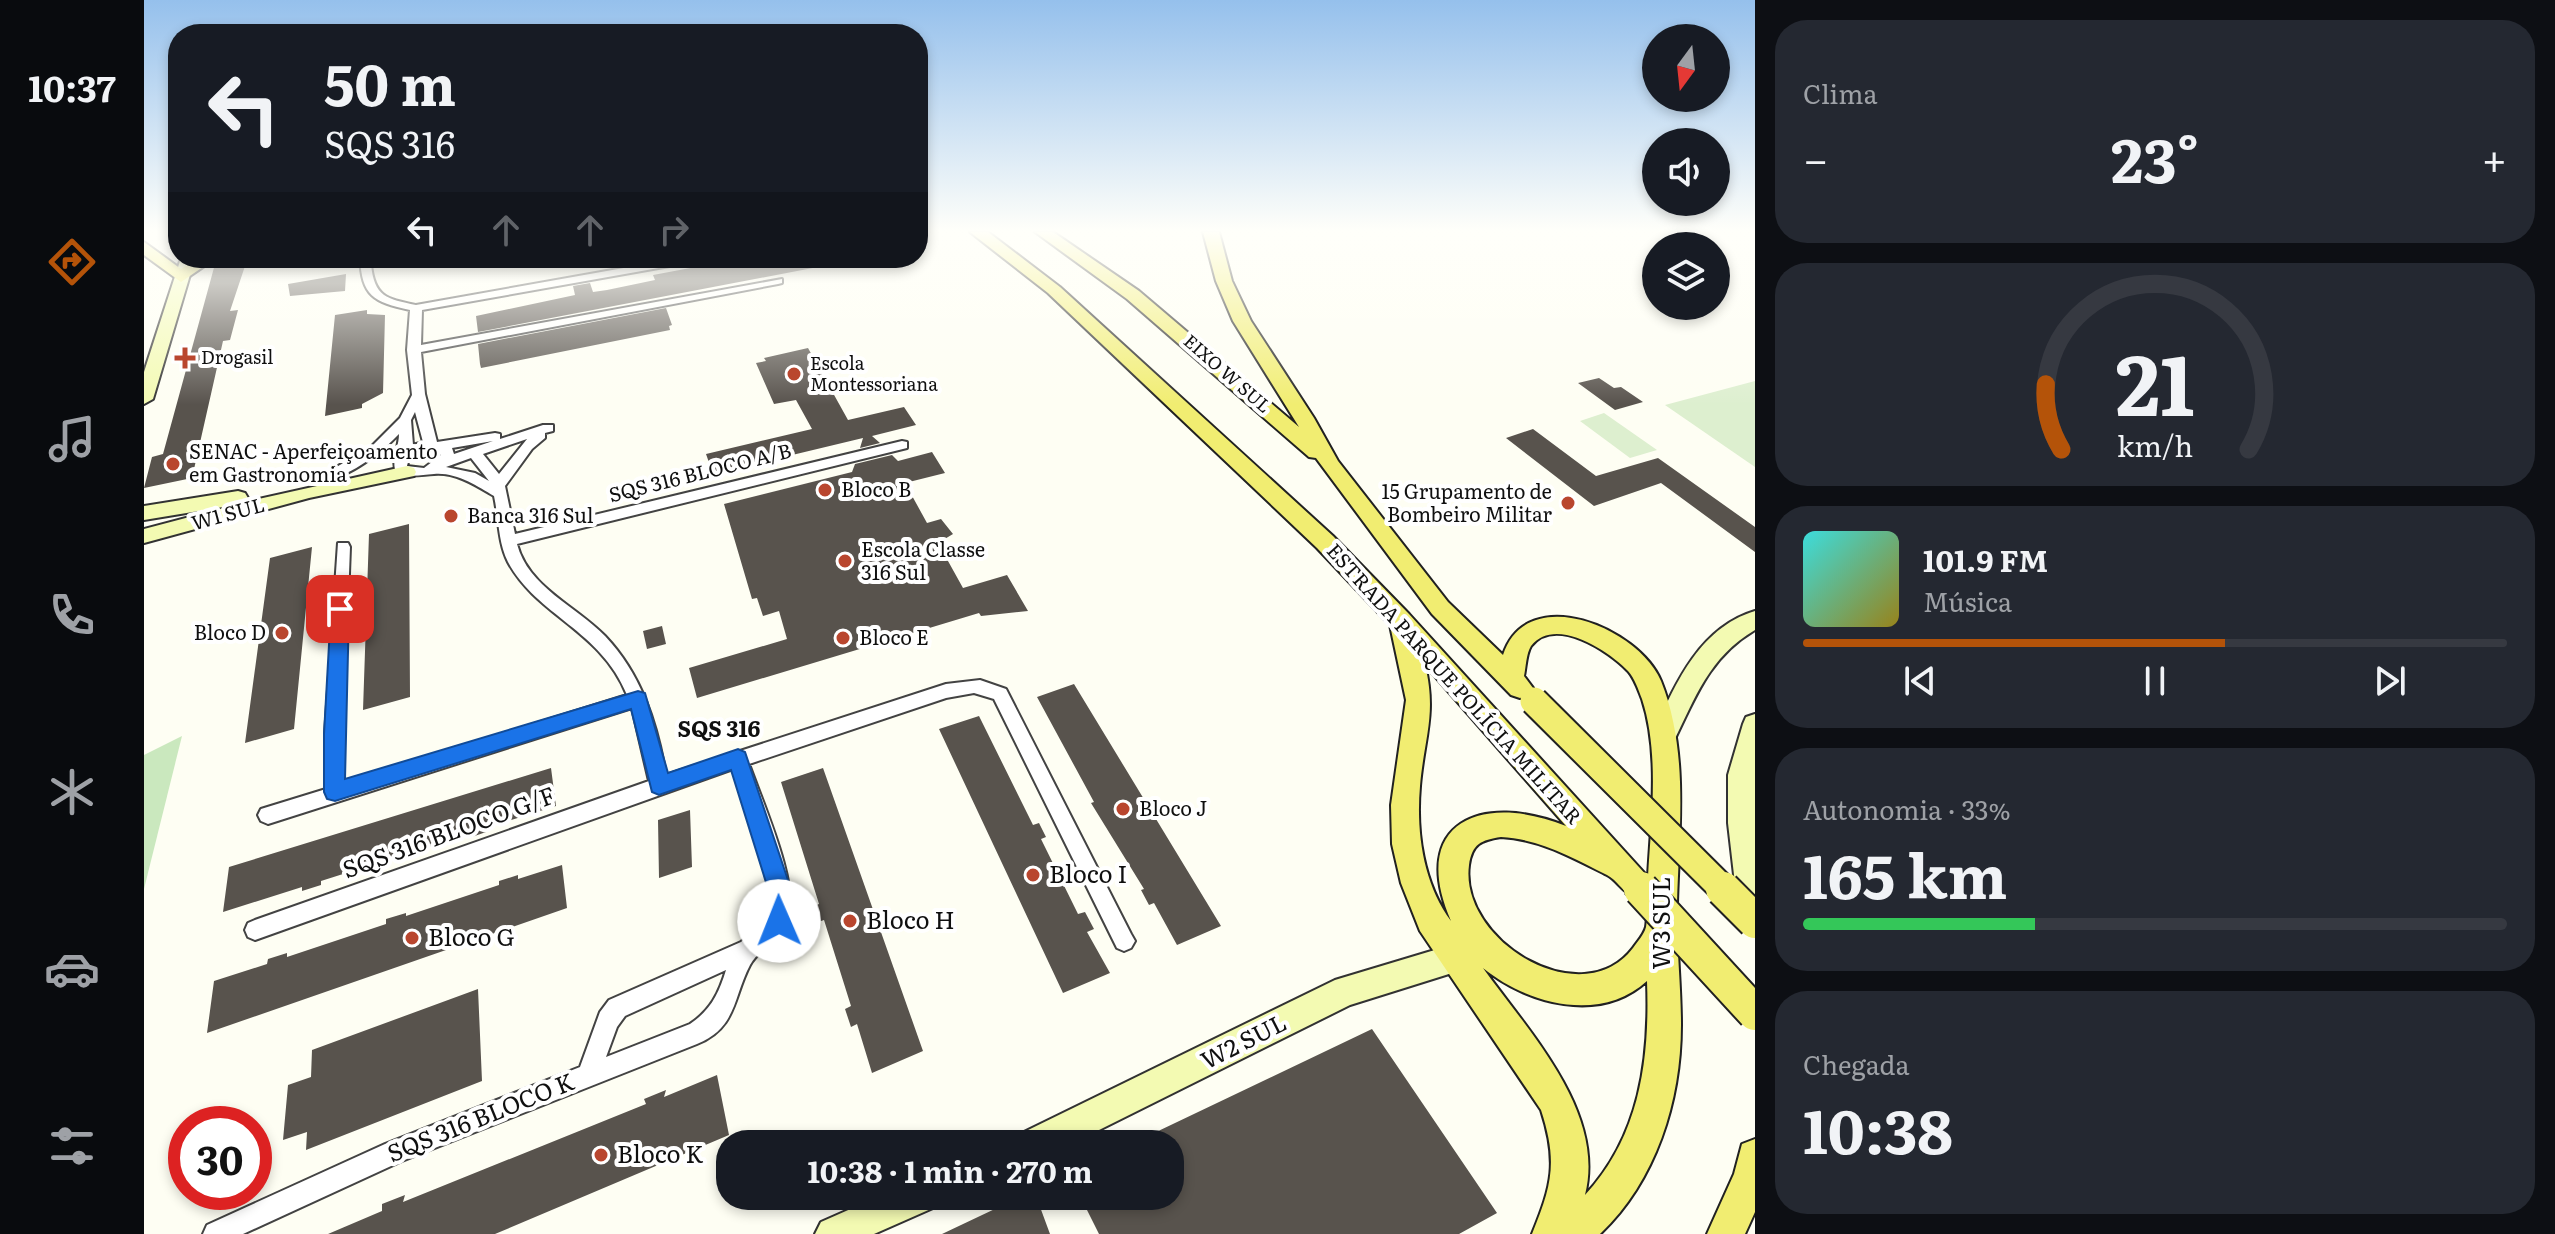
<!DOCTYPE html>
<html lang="pt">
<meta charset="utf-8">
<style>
:root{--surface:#171b24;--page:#242831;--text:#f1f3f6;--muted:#9ea1a6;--line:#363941;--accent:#b45309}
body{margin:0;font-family:Literata,serif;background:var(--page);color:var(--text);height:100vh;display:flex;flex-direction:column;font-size:30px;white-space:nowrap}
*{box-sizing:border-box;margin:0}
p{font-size:26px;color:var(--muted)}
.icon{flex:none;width:44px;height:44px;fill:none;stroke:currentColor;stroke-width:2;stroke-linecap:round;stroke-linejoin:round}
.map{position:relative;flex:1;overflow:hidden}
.details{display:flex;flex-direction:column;gap:20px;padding:20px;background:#0d0f14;width:800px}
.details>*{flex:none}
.guide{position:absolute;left:24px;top:24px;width:760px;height:244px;border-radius:32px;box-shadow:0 4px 12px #0003;background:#171b24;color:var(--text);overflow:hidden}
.needle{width:52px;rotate:195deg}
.buttons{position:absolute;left:1498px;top:24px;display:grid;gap:16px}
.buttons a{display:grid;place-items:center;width:88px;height:88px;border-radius:50%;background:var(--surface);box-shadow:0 4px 12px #0003;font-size:40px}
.speed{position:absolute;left:24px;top:1106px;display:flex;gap:16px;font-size:40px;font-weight:700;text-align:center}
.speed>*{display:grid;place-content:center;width:104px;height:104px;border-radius:50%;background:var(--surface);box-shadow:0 4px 12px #0003;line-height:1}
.speed .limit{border:12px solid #d22;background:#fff;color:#111}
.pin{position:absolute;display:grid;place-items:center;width:68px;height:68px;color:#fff;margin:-34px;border-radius:16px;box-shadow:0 4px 12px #0006}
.me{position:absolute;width:88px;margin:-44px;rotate:359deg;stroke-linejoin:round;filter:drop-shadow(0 0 6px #0008)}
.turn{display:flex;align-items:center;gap:28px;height:168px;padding:0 24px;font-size:36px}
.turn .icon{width:104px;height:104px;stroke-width:2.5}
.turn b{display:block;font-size:56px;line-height:68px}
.lanes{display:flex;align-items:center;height:76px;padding:0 24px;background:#0003;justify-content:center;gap:40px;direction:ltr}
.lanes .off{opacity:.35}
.big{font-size:60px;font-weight:700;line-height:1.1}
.details .widget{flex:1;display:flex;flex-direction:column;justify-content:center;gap:12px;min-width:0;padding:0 28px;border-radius:32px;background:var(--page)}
.details .dial{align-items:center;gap:0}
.dial svg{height:208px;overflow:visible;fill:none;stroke:var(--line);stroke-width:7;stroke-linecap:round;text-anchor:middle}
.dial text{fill:var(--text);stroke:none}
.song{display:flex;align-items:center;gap:24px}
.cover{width:96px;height:96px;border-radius:12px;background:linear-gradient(135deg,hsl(180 70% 55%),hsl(50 70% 35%))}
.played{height:8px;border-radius:4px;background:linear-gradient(90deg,var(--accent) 60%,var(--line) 60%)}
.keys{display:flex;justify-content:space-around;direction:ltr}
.heat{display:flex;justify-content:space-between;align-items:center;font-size:44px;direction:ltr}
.charge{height:12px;border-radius:6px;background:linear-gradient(90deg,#34c759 33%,var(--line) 0)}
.trip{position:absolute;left:572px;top:1130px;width:468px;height:80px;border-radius:32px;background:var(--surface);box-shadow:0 4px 12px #0003;font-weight:700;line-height:80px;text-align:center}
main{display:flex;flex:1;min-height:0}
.tab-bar{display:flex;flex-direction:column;width:144px;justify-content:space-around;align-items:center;background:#090b0e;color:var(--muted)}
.tab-bar .icon{width:56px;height:56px}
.tab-bar .current{color:var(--accent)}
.tab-bar b{font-size:36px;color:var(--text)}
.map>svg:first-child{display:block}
.green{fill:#cae8be}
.pitch{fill:#ddefcf}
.building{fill:#58534d}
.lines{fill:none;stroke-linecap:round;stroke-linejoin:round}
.street-casing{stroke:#434343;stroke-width:4}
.secondary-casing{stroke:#323232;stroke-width:4}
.primary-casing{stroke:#212121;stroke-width:4}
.street{fill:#fff;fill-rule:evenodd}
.secondary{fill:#f3fab2;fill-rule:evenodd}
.primary{fill:#f1ed71;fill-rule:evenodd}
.primary-bridge-far1-casing{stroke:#212121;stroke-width:31;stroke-linecap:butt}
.primary-bridge-casing{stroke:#212121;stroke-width:38;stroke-linecap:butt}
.primary-bridge-far1{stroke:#f1ed71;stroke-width:27}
.primary-bridge{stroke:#f1ed71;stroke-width:34}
.route{fill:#1a73e8;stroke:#114b97;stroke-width:2}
.poi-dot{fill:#b9462e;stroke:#fff;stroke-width:3}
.labels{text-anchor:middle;stroke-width:8;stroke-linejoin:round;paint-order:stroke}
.far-poi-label{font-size:18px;fill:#101010;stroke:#fff;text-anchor:start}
.far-street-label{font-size:18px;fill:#101010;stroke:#fff}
.poi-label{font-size:20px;fill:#101010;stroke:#fff;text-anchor:start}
.street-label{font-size:20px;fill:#101010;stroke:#fff}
.neighbourhood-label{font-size:22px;font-weight:bold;fill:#101010;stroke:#fff}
.near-street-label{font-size:24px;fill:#101010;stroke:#fff}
.near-poi-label{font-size:24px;fill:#101010;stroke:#fff;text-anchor:start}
</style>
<main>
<nav class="tab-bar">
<b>10:37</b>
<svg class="icon current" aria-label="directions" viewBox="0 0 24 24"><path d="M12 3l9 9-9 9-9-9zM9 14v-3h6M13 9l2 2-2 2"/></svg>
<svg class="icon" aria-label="music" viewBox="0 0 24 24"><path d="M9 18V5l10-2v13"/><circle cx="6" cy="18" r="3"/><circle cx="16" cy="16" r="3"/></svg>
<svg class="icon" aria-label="phone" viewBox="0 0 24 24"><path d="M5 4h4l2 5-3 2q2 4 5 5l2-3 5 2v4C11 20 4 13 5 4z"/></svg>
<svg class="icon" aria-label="climate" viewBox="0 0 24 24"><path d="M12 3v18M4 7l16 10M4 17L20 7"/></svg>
<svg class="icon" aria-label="car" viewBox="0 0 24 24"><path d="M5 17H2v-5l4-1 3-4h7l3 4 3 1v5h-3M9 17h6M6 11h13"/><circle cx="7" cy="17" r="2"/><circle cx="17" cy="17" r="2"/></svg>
<svg class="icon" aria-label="filters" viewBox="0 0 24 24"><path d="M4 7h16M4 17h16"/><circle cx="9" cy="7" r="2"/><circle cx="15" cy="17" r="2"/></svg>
</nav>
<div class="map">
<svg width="1611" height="1234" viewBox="0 0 1611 1234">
<rect width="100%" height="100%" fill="#fefef3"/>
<!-- green -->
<path class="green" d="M38,736l-38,153v-134z"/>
<!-- pitch -->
<path class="pitch" d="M1611,381v86l-90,-62z
M1460,413l53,37 -27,8 -50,-37z"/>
<!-- building -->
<path class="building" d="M600,258h78l1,8 -345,66 -2,-16 99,-21 -2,-9 17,-3 3,9 14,-2 48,-10 -2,-5z
M103,260l-17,51 8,-1 -8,30 -7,1 -31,137 -48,10 8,-31 11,-3 52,-190z
M202,274l-1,17 -55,5 -2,-12z
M522,308l6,17 -3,1 1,4 -189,38 -1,-4 -2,-20z
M223,310v4l18,1 -2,78 -21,11v4l-37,8 10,-101z
M664,348l40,72 56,-13 12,18 -44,11 8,7 -20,5 3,-10 -150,36 -7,-20 106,-25 -16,-29 -22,4 -18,-41 10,-2 -2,-3z
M1455,378l15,10 7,-1 22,15 -28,8 -37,-27z
M1389,429l63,47 62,-18 97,69v25l-94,-69 -67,23 -88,-68z
M788,452l13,21 -40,10 22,40 14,-4 12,15 -15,9 25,45 44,-13 21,36 -47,5 -2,-3 -282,85 -8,-30 98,-29 -8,-28 -16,5 -6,-18 -5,1 -28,-95 128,-32 3,-8 37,-9 6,6z
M265,524l1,173 -47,13 6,-176z
M168,547l-18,182 -49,14 25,-185z
M518,626l4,18 -19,5 -4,-18z
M930,684l147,242 -44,19 -23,-42 -5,2 -8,-15 3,-1 -53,-86 3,-1 -57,-105z
M835,716l54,109 6,-2 7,14 -5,2 37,75 7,-2 9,17 -7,3 23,41 -47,20 -124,-264z
M407,768l5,38 -70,22v4l-17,6v-4l-148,47v4l-19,6v-4l-79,25 6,-45z
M679,768l100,283 -51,22 -15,-49 -6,3 -6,-18 6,-3 -27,-86 -6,2 -4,-16 5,-2 -38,-122z
M546,810l2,57 -33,11 -1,-58z
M418,865l5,43 -360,125 7,-52 53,-17 1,-5 19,-6v4l99,-33v-5l20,-6v3l93,-31v-4l19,-6v4z
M334,989l4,92 -176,69 1,-18 -24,8 5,-55 23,-8 1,-27z
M1228,1029l125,184 -38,21h-360l-19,-38h90v-52h-39z
M573,1075l12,60 -234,99h-167l54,-23v-7l23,-9 -2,7 243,-98 -2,-5 22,-9 -2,7z
M878,1196h14l14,38h-108z"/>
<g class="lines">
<!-- street casing -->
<g class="street-casing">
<path id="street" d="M216,258h33l-22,6c3,33 16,35 45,41l264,-47h23l-5,3 -276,49 -1,35 361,-66v4l-4,1 -357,68 4,42 12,48 58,-9 5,1v5l43,-14h10v6l-8,2v5l-13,11 -27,37 10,48 387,-93 5,1v6l-390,96c11,43 59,62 88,92 37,39 52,88 61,139l280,-91 34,-4 26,9 125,245 4,7 -4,7 -7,3 -7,-3 -123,-249 -20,-6 -28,5 -197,66c12,35 54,127 38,160 -8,18 -28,24 -37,41 -17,32 -13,63 -53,79l-295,117 -159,73h-40l4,-9 178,-81 195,-77 20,-55 9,-12 132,-58 29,-26c5,-49 -22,-102 -37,-147l-478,171 -7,-3 -3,-7 3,-7 7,-3 394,-139 -17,-73 -364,116 -7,-3 -3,-6 3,-6 65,-20 -1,-55 13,-191h10l2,4 -7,187 1,49 283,-88c-26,-65 -90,-79 -119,-133 -10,-20 -9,-43 -14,-66 -17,-10 -38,-24 -60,-22 -15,1 -23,4 -38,-2 -5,-11 3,-25 3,-38 -14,15 -53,47 -74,44l-2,-3 49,-29 28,-28 12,-23 -5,-45 3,-40c-37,-8 -48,-14 -50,-52zM271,412l8,30 -10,3 -2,-25zM383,439l-28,35 -16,-20zM349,441l-39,13 -2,-6zM281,450h11l5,5 -17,13 -17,-2 2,-8zM327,458l18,23 -14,-8 -29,-6zM582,970c-7,23 -15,40 -36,54l-84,33 11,-30 8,-11z"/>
</g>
<!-- secondary casing -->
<g class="secondary-casing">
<path id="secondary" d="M37,258h14l-42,141 -9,5v-32z
M263,466l7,2 2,4 -2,4 -105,22 -165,45v-14l91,-24 -91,15v-14l94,-15 7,2 3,5 -3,4z
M1611,611v19c-46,27 -60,68 -82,113l-9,3 -9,-3 -3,-7c22,-49 46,-108 103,-125z
M1611,714v217l-2,1 -10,-4 -4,-10 -11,-95v-48l15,-51 3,-7z
M1314,943l10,5 5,10 -5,10 -118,37 -279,139h-52l5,-12 311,-152z
M736,1196h58l-5,12 -59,26h-59l6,-12z"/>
</g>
<!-- primary casing -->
<g class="primary-casing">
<path id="primary" d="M826,232h18l72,55 273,249 76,78 239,263c3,-56 12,-123 -6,-178 -4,-10 -7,-20 -14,-28 -19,-20 -73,-56 -97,-25 -5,8 -5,21 -7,30l9,12 -4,7 -9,3 -9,-3 -79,-81 -116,-156 -7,-1 -182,-158 -92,-67h18l86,59 160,136 -66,-106 -17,-40 -13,-49h16l13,49 19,40 63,97 24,43 110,141 55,53c24,-74 136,-27 158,26 28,69 18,150 16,222 -1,41 4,81 4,122 0,76 -25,156 -81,209h-68c20,-49 26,-72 9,-124l-121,-179 -19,-48 -9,-39 -1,-39 15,-105 -16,-75 -73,-77 -269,-255zM1281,665l141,161c-84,-34 -158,-4 -115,95 -28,-38 -35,-89 -31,-135 4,-48 17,-72 5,-121zM1357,837c39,2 72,21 106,38 10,5 15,17 28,22l12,-7c-1,12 1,26 -1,37 -2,8 -9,15 -13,21 -51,67 -174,-7 -164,-83 3,-21 12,-25 32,-28zM1339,968c44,36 117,56 164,13 3,78 -7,155 -62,214 21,-83 -57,-164 -102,-227z
M0,242l37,27 17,-11h18l-35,24 -37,-27z
M1611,1139v73l-10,22h-38l27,-60 8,-30z"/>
</g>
<!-- street -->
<use href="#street" class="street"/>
<!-- secondary -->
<use href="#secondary" class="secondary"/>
<!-- primary -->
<use href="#primary" class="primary"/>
<!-- primary-bridge-far1 casing -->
<g class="primary-bridge-far1-casing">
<path id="primary-bridge-far1" d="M1390,701l191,190
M1491,883l8,8"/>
</g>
<!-- primary-bridge casing -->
<g class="primary-bridge-casing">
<path id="primary-bridge" d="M1497,889l114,124
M1579,889l32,32"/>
</g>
<!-- primary-bridge-far1 -->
<use href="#primary-bridge-far1" class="primary-bridge-far1"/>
<!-- primary-bridge -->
<use href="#primary-bridge" class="primary-bridge"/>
</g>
<!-- sky -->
<linearGradient id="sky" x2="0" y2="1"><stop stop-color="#95c0ec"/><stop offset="0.57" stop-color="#fffffa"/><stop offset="1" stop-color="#fffffa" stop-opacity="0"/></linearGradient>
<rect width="1611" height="405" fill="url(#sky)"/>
<!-- route -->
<path class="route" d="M196,602l9,7 -4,170 293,-88 7,2 23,80 70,-24 7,3 47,140 -5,37 -8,3 -9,-3 -3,-8 2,-29 -38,-122 -72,25 -7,-3 -21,-83 -296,92 -8,-2 -3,-7v-58l7,-125z"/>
<!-- markers -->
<g class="poi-dot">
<path d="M37 346h8v8h8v8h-8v8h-8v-8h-8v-8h8z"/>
<circle cx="650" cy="374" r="8"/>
<circle cx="29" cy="464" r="8"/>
<circle cx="681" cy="490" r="8"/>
<circle cx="1424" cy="503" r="8"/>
<circle cx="307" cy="516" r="8"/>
<circle cx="701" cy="561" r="8"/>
<circle cx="138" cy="633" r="8"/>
<circle cx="699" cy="638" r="8"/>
<circle cx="979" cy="809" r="8"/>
<circle cx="889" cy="875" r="8"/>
<circle cx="706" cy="921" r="8"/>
<circle cx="268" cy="938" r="8"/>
<circle cx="457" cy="1155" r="8"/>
</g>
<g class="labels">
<!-- far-poi labels -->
<g class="far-poi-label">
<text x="57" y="364">Drogasil</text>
<text x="666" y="370">Escola<tspan x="666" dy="21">Montessoriana</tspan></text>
</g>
<!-- far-street labels -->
<g class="far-street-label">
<text transform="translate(1083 374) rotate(41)" y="6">EIXO W SUL</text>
</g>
<!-- poi labels -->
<g class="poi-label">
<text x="45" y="459">SENAC - Aperfeiçoamento<tspan x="45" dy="23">em Gastronomia</tspan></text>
<text x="697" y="497">Bloco B</text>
<text x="1408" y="499" text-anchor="end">15 Grupamento de<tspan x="1408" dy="23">Bombeiro Militar</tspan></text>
<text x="323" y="523">Banca 316 Sul</text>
<text x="717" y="557">Escola Classe<tspan x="717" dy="23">316 Sul</tspan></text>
<text x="122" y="640" text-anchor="end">Bloco D</text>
<text x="715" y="645">Bloco E</text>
<text x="995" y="816">Bloco J</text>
</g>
<!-- street labels -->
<g class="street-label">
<text transform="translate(556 473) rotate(-14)" y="7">SQS 316 BLOCO A/B</text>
<text transform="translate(84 514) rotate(-15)" y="7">W1 SUL</text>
<text transform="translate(1310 684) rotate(48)" y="7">ESTRADA PARQUE POLÍCIA MILITAR</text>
</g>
<!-- neighbourhood labels -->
<g class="neighbourhood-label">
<text x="575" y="737">SQS 316</text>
</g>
<!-- near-street labels -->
<g class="near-street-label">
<text transform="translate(305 833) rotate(-20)" y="8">SQS 316 BLOCO G/F</text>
<text transform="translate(1518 923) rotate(-90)" y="8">W3 SUL</text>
<text transform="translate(1100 1042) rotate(-27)" y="8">W2 SUL</text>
<text transform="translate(337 1118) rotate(-22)" y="8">SQS 316 BLOCO K</text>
</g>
<!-- near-poi labels -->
<g class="near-poi-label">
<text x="905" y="883">Bloco I</text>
<text x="722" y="929">Bloco H</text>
<text x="284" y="946">Bloco G</text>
<text x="473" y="1163">Bloco K</text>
</g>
</g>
</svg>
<div class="buttons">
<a><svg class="needle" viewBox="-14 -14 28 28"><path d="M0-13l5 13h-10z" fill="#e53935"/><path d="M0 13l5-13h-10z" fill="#9ea1a6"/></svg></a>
<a><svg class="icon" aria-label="sound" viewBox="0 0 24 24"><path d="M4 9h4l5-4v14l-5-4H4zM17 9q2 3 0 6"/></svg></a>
<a><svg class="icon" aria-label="layers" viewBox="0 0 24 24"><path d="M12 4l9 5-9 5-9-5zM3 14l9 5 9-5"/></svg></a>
</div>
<div class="speed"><div class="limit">30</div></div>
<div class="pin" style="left:196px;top:609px;background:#d93025"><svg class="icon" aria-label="arrive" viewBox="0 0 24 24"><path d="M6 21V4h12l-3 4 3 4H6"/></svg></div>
<svg class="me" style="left:635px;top:921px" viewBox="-20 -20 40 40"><circle r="19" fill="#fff"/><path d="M0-13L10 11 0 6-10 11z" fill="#1a73e8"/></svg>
<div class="trip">10:38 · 1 min · 270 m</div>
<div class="guide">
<div class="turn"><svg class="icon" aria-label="left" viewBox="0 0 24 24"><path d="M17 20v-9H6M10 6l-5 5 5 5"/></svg><div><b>50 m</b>SQS 316</div></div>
<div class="lanes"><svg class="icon" aria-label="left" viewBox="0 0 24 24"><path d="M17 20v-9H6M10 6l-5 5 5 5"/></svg><svg class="icon off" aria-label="ahead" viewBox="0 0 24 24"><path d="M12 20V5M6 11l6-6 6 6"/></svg><svg class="icon off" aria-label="ahead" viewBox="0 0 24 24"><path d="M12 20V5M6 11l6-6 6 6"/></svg><svg class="icon off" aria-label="right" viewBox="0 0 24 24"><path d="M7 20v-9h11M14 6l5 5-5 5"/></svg></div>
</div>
</div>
<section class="details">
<div class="widget"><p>Clima</p>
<div class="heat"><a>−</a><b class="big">23°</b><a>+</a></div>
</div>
<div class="widget dial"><svg viewBox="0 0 100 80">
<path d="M14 69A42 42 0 1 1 86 69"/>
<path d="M14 69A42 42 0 0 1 8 44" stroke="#b45309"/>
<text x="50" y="56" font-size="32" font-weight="700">21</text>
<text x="50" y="72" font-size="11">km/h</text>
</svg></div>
<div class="widget">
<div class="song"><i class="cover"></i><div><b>101.9 FM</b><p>Música</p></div></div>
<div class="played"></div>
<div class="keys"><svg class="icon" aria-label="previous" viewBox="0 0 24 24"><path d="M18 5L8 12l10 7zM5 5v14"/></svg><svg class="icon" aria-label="pause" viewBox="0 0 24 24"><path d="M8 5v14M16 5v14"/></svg><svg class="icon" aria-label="next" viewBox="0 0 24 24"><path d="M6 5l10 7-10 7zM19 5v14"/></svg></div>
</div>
<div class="widget"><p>Autonomia · 33%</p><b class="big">165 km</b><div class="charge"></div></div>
<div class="widget"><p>Chegada</p><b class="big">10:38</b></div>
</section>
</main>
